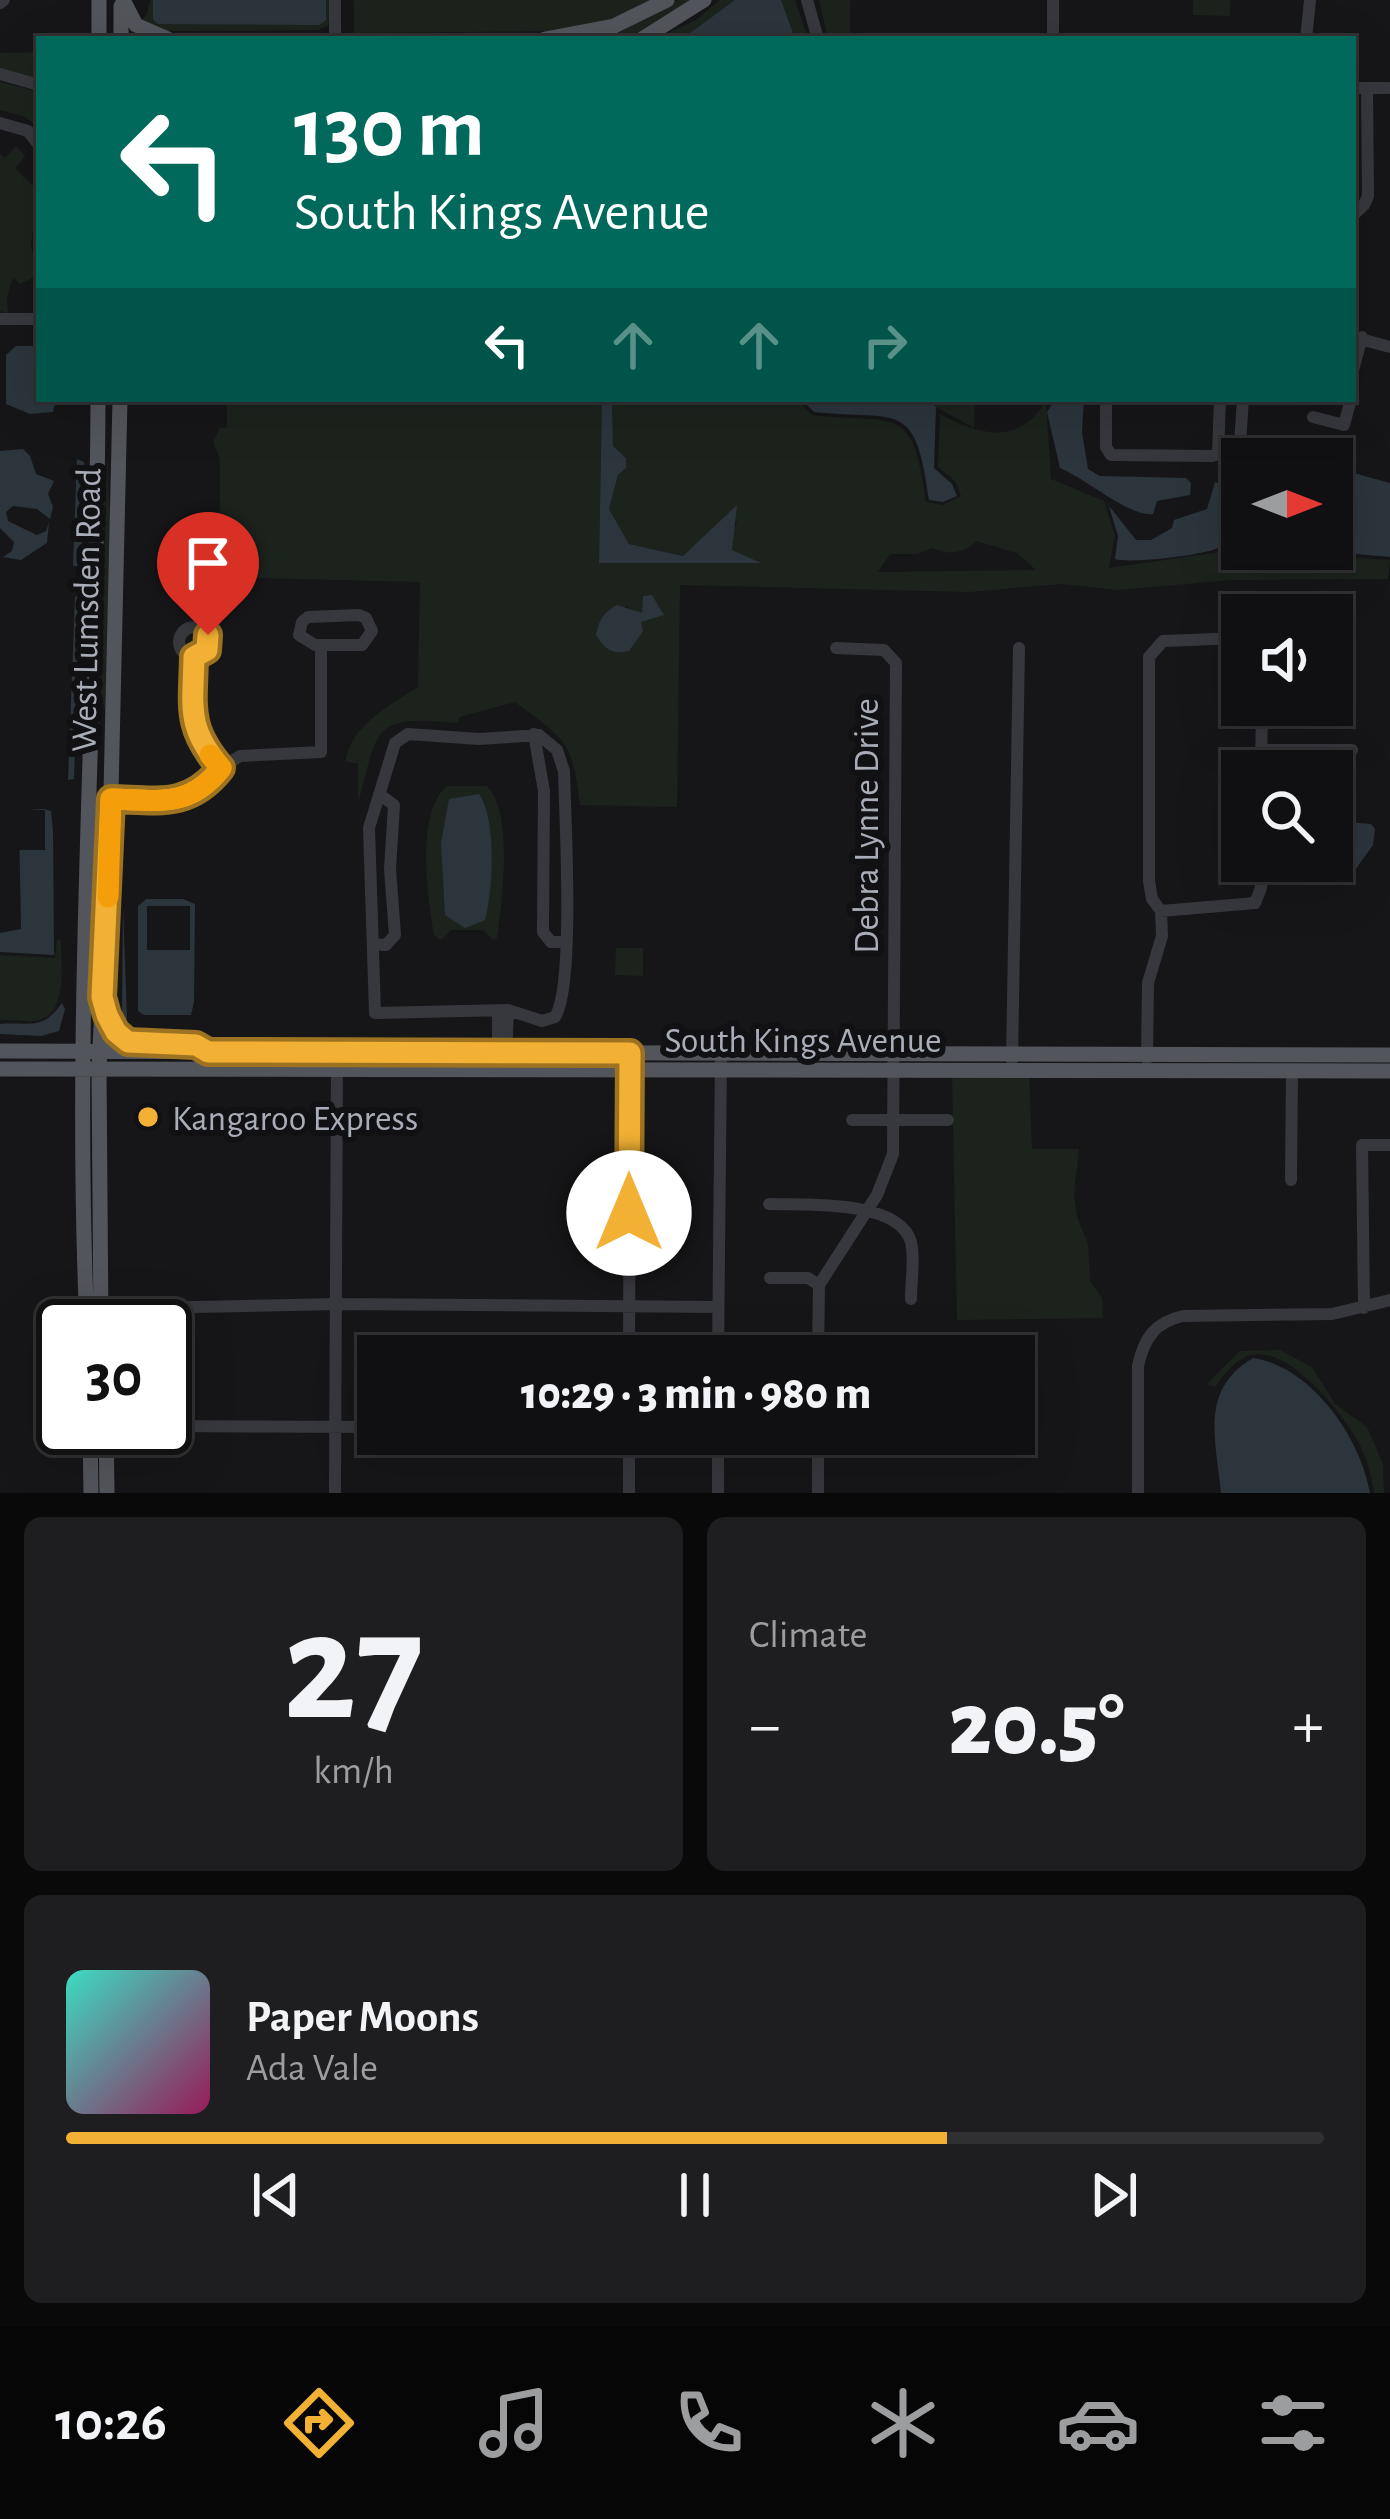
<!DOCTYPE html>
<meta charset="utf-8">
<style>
:root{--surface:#101012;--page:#1e1e20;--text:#f1f3f6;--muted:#9c9d9f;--line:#303032;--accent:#f2b134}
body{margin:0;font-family:"Alegreya Sans",sans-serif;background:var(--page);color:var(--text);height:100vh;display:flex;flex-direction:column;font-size:45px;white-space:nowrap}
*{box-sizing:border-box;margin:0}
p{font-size:39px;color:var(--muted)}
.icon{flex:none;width:66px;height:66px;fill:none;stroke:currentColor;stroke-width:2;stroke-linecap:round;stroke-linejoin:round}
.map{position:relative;height:1493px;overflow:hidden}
.sheet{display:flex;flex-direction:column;gap:24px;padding:24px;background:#09090a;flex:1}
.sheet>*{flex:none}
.guide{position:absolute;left:36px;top:36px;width:1320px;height:366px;border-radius:0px;box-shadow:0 12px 48px #0002,0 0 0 3px var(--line);background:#00695c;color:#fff;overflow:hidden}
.needle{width:78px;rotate:90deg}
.buttons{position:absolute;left:1221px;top:438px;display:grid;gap:24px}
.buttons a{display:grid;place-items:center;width:132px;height:132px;border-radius:0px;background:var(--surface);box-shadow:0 12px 48px #0002,0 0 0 3px var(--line);font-size:60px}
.speed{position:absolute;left:36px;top:1299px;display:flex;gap:24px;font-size:60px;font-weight:700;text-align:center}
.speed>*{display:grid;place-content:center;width:156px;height:156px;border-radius:50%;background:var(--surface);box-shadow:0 12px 48px #0002,0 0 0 3px var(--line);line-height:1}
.speed .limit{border:6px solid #111;border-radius:18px;background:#fff;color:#111}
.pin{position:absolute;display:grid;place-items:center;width:102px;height:102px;color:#fff;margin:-123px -51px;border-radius:50% 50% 50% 0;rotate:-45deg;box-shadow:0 0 12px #0007}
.pin .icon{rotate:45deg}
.me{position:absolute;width:132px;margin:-66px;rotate:0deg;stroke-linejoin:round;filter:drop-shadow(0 0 9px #0008)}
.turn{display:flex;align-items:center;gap:42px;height:252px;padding:0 60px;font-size:54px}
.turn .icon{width:156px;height:156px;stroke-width:2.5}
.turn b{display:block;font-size:84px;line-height:102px}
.lanes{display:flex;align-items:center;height:114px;padding:0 60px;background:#0003;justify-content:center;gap:60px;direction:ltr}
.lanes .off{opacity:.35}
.big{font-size:90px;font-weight:800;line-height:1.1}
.sheet .widget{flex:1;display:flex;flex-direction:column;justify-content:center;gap:18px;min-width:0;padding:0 42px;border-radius:18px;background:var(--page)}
.sheet .dial{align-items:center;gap:0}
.dial b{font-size:156px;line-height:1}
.song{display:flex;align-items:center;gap:36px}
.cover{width:144px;height:144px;border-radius:18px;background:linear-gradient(135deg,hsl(170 70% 55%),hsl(330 70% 35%))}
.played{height:12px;border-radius:6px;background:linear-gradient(90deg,var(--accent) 70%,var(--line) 70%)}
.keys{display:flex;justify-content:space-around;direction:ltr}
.heat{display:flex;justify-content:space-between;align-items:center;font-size:66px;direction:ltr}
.sheet .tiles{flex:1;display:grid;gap:24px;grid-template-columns:1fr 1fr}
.widget:last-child{grid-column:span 2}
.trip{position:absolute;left:357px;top:1335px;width:678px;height:120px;border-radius:0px;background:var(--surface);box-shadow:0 12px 48px #0002,0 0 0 3px var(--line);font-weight:800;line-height:120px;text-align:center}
.menu{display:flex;height:192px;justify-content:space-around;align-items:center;background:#060607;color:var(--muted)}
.menu .icon{width:84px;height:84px}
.menu .active{color:var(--accent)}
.menu b{font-size:54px;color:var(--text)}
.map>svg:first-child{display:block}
.green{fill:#1c231d;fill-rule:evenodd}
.water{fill:#2c353c;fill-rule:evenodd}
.pier{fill:#161618;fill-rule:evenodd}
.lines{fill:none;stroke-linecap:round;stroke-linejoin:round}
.minor{stroke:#37383d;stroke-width:12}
.major{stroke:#53555c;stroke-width:15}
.route-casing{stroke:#9d7322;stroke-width:30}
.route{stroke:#f2b134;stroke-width:21}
.slow{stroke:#f59e0b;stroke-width:21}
.poi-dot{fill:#f2b134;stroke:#111113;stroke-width:4.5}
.labels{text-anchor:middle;stroke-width:12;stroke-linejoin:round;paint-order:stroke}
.street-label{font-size:36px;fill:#a8adb8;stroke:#111113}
.poi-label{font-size:36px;fill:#a8adb8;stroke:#111113;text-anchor:start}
</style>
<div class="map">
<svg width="1390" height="1493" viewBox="0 0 1390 1493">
<rect width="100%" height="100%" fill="#161618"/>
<!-- green -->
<path class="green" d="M150,0h181l-3,26 -10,4 -154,1 -24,-9 7,-8z
M354,0h300l-31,16 -51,15 -218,2z
M678,0h20l-67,39h-45l31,-9z
M720,0h75l13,39h-153l41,-19z
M819,0h31v39h-22z
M1193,0h37v16l-37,-1z
M39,52v27l-39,-10v-16z
M0,82l39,10v35l-16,-11 -23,-6z
M16,146l9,10 -10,12 18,18 6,-5 -8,64 6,31 -17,8 -7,-6 -6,19 1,16 -8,-2v-157l5,4z
M220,399h382l-3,163 158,1 -25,-13 -2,-7 7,-23 -54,36 -54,-12 -20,-35 9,-34 8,-7v-10l-13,-12 -1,-47h184l16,16c86,10 100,-14 114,87l17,3 18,-9 -5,-14 -18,-15 2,-53c39,21 80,33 106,-14l5,79 53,22 11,34 -6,33 111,-16 10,-25 -2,-50 14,1v71c50,0 98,9 148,11l-2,19 -157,1 -113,10 -57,-6 -91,8 -290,-7 -3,222 -97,-2c-8,-65 -13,-64 -65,-103l-55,15 -3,6c-85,-8 -78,3 -99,80v-39l-12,-3c3,-34 45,-57 72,-74l2,-105 -205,-5 1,-16 -7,-9 1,-7h6v-20l-5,-4 9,-11v-51l-7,-17 7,-14 7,-1v-23h-8zM976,541l41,12 19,17 -158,2 12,-18h27l16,-6c14,8 32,5 43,-7zM628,606l4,7h10l2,-6 19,8 -67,20c4,-21 11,-24 32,-29z
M930,399h45l-1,29 -38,-21z
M107,455l4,88 -7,238 1,-71 -4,-17z
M447,786h40c27,28 15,116 10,152l-4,2 -10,-10h-32l-10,10 -7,-5c-6,-36 -19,-123 13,-149z
M57,939l4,1c-1,23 8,72 -22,80 -11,3 -27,-1 -39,0v-65l55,3z
M616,948h27v28l-28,-1z
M952,1074h77l3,75h47l-5,44 3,24 11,27 2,37 12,17 1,20 -146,2z
M1280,1350l32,17 23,37 32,23 16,37 1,29h-10c-2,-16 -6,-31 -13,-46 -14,-29 -72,-103 -111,-92 -16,5 -26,20 -35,32l-8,-3 33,-33z"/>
<!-- water -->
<path class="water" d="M153,0h173v20l-7,5 -161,-1 -5,-5z
M735,0h46l14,39h-113z
M16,346h23v53h17l-3,13 -23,2 -24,-10v-49z
M602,399h10l1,47 13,12v10l-8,7 -9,34 20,35 54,12 54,-51 -5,45 29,13h-162z
M801,399h128l7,8 -2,61 18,16 5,12 -14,6 -14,-2c-14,-102 -29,-79 -115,-88z
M1055,399h29l-2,33 6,37 12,7 86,2 5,5 -1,12 -33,6 -4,13c-24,3 -66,-35 -93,-46l-13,-56z
M23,449l7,7 6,18 18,7 -6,13 5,13 -3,12 -13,-10 -24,-3 -7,6 2,9 29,14 9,-4 3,-9 -2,21 -26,17 -18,-3 9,-6 2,-9 -14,-14v-77z
M77,459l7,3 -3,104h-8z
M1332,467l58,16v74l-89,-8h31z
M1215,482l3,1 5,24 -5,41c-14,7 -89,16 -103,11l3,-23 -9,-30 27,34h15l21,-12 2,-8 33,-11z
M80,595l-6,184 -6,1 7,-183z
M652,595l12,20 -23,7 2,9 -14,20c-18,4 -24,-2 -33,-16 3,-15 7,-22 21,-30l25,8 1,-17z
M479,794c18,26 14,96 6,126l-20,8 -20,-13 -4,-72 8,-44z
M44,809l7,2 2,20 1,124 -54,-3v-19l21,-4 -2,-107 9,-12z
M1345,822l26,2 4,5 -2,16 -18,25 -14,-8 -4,-27z
M146,899h37l12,5 -1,98 -3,13h-47l-6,-4v-105zM147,906l43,1v42h-43z
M123,905l4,114 -5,1z
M62,1003l3,6 -6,22 -18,5 -41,-2v-10c31,-3 41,8 62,-21z
M1253,1358c58,8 108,80 117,135h-149c-5,-54 -22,-103 32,-135z"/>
<!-- pier -->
<path class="pier" d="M22,810h23v40h-29v-34z
M147,906h43v44h-43zM153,912h31v32h-31z"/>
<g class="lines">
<!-- minor -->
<path class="minor" d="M335,0v39
M807,0l11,39
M0,3l4,-3
M1053,39v-39
M1306,39l4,-39
M0,74l39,11
M1353,88h37
M0,123l28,8 11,14
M1353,215l11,-10 4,-9 -1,-108
M0,319h39
M1353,337l37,10
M1353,370l9,-33
M1106,399v48l5,8 101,1 6,-2 2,-55
M1313,417l31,8 7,-26
M1239,458l4,-59
M359,615l7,3 6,13 -10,14h-47l-16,-10 3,-13 6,-5z
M179 642a15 15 0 1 1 30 0a15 15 0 1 1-30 0Z
M194,657c-1,51 -8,70 27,111
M534,734l10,57 -1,141 8,10h14
M1261,750h91
M1261,771l1,-66
M111,799l74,-1 13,-6 23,-24 19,-12 81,-4v-106
M1161,911l94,-8 6,-15v-27
M373,944l13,1 9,-10 -5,-66 4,-64 -15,-11
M498,1010v46
M506,1057l2,-47 34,11 13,-4c20,-31 10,-199 9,-246l-7,-21 -18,-15 -60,4 -71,-5 -13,9 -26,85 6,185 133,-3
M1147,1059l1,-76 14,-47 -1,-25 -9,-12 -3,-18v-224l14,-16 79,-3
M1012,1060l7,-412
M852,1120h96
M1291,1180l1,-109
M769,1204c34,1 130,-5 142,38 4,16 0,40 0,57
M770,1278h38l11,7
M1364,1308l-2,-163h28
M96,1309l241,-5 381,3
M770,1353l48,1
M629,1356l1,-303
M718,1356l3,-303
M818,1356l1,-71 58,-90 16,-41 3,-491 -12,-13 -48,-2
M165,1426l213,1
M718,1434v58
M335,1493l2,-441
M629,1493v-59
M818,1493v-59
M1138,1493v-127c6,-28 17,-44 45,-50l149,-2 58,-14"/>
<!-- major -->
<path class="major" d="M123,0l13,25 32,14
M99,39v-39
M121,39v-33
M545,39l69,-13 53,-26
M642,39l62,-39
M104,1006c6,21 16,36 39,38
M0,1051l1390,4
M0,1069l1390,2
M87,1326c-14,-309 10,-618 11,-927
M101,1326l-2,-257 11,-233 10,-437
M90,1428l1,65
M106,1428l1,65"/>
</g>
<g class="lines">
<!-- route casing -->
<g class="route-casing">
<path id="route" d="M208,635l-1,15 -13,7c-1,51 -8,70 27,111 -32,41 -64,32 -110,31l-9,198 5,18 9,17 12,10 68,3 12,7 422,1 -1,160"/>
</g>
<!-- route -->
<use href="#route" class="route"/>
<!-- slow -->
<path class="slow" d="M108,897l3,-98c46,1 78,10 110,-31l-11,-13"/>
</g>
<!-- markers -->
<circle class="poi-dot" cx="148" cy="1117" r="12"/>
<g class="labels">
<!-- street labels -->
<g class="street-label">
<text transform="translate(85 610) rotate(-89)" y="13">West Lumsden Road</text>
<text transform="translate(865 826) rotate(-90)" y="13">Debra Lynne Drive</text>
<text x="803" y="1052">South Kings Avenue</text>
</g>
<!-- poi labels -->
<g class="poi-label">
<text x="172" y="1130">Kangaroo Express</text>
</g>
</g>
</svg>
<div class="buttons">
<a><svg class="needle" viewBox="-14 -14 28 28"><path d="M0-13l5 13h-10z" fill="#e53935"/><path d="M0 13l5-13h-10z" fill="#9c9d9f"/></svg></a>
<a><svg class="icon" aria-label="sound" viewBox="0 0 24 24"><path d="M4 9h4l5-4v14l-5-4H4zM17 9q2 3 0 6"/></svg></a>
<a><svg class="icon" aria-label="search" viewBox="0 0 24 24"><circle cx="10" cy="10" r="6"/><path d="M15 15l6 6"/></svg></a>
</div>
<div class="speed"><div class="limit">30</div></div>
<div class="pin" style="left:208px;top:635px;background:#d93025"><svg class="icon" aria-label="arrive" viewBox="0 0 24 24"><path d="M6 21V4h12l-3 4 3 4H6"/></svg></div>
<svg class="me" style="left:629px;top:1213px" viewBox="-20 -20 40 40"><circle r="19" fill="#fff"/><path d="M0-13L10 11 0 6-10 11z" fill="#f2b134"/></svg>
<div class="trip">10:29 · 3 min · 980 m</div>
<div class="guide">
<div class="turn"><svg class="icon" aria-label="left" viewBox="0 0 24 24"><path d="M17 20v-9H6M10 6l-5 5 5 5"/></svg><div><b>130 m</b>South Kings Avenue</div></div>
<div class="lanes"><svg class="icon" aria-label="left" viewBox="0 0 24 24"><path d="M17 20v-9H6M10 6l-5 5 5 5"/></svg><svg class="icon off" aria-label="ahead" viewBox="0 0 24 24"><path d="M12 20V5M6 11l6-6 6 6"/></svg><svg class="icon off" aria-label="ahead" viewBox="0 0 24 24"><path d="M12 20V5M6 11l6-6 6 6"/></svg><svg class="icon off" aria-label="right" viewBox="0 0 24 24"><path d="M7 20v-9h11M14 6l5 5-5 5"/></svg></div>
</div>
</div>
<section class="sheet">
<div class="tiles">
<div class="widget dial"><b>27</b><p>km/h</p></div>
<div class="widget"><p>Climate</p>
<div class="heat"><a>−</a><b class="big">20.5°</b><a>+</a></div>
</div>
<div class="widget">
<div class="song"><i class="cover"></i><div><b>Paper Moons</b><p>Ada Vale</p></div></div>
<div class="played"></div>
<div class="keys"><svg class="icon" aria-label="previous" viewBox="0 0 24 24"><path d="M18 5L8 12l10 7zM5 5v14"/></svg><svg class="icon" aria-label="pause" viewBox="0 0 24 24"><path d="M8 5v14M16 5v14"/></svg><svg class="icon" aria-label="next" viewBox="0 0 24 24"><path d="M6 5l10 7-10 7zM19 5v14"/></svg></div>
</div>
</div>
</section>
<nav class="menu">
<b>10:26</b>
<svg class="icon active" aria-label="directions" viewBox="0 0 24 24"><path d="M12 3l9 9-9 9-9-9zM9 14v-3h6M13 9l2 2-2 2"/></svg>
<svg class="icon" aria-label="music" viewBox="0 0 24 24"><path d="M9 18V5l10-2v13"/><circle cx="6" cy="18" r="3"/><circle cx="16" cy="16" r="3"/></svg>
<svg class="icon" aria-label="phone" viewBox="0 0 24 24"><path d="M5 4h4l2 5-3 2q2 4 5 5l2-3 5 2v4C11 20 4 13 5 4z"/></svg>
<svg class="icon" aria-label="climate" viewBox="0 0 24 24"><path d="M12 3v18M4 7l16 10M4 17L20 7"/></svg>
<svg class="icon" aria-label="car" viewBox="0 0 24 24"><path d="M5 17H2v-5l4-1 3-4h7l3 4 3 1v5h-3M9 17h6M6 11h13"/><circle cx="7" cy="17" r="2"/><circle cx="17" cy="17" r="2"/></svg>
<svg class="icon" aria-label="filters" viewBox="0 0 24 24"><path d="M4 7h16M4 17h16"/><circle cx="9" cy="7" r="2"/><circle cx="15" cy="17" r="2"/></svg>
</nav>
